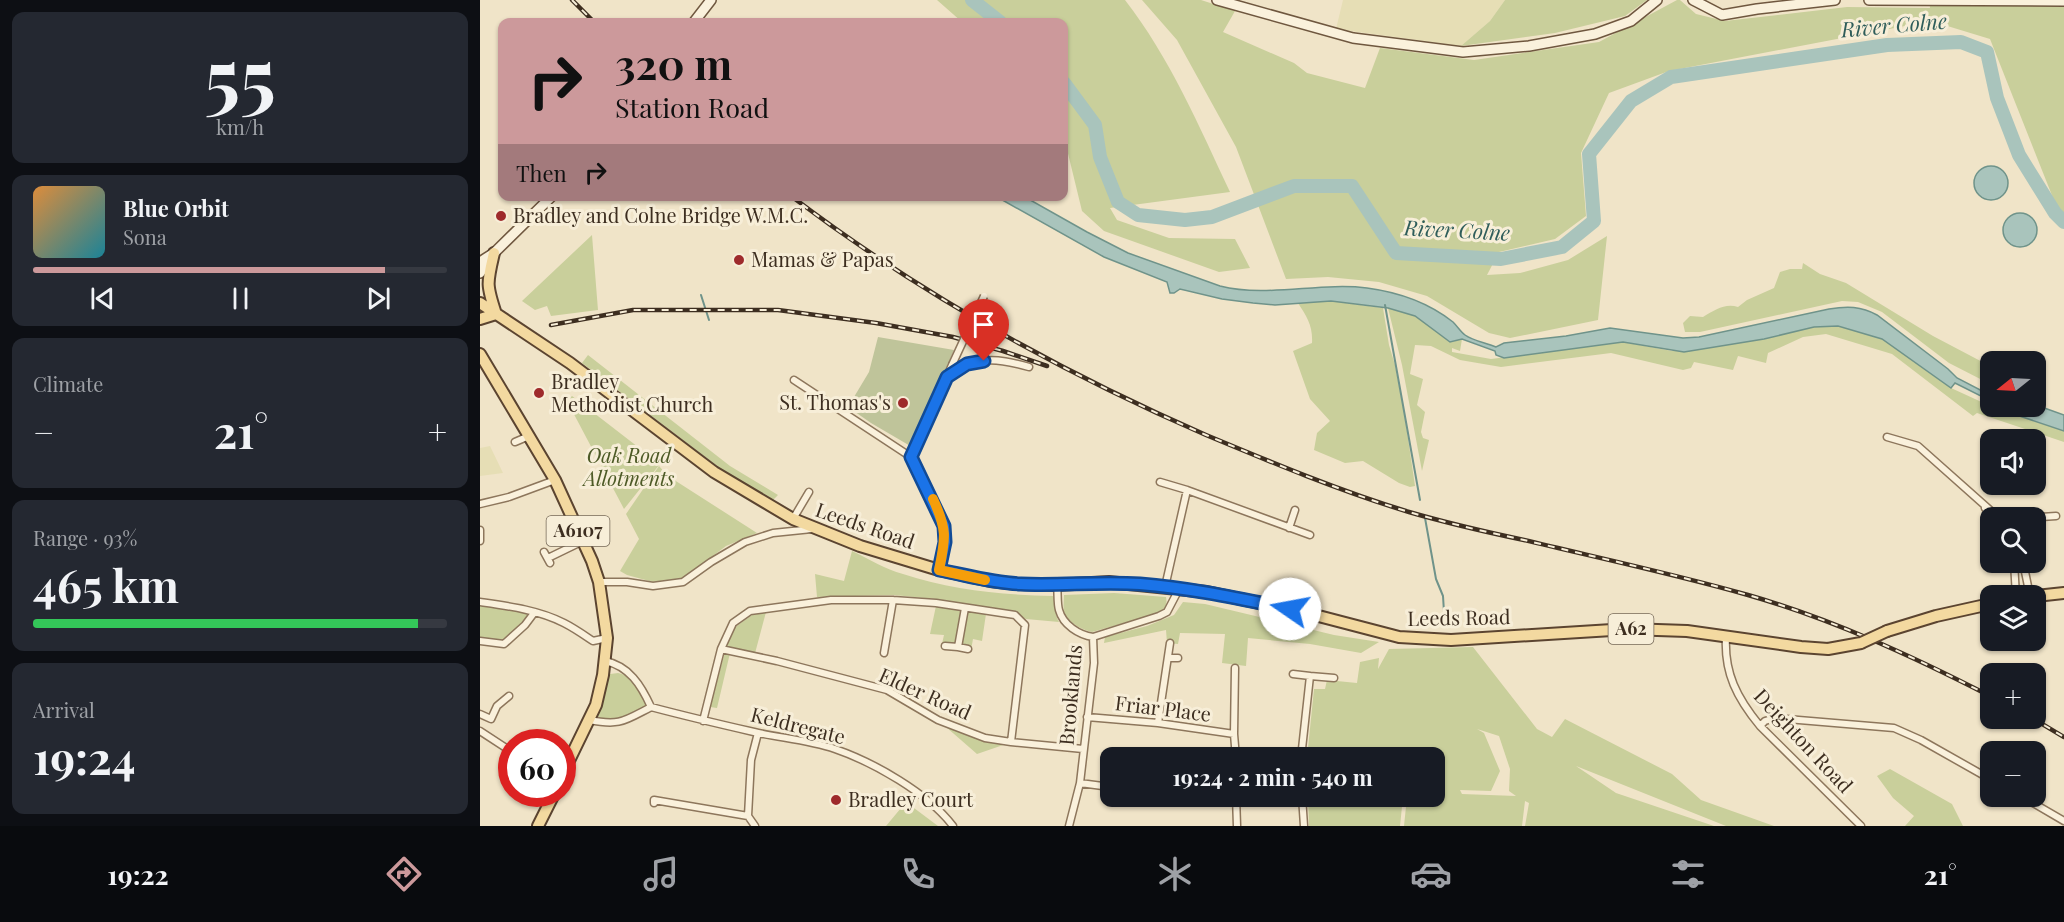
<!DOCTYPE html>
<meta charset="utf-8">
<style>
:root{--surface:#171b24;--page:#242831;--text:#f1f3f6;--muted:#9ea1a6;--line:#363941;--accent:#cc999b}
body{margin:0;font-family:"Playfair Display",serif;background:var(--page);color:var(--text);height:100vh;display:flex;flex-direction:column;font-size:22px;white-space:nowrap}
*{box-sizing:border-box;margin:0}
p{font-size:20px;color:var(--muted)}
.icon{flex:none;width:33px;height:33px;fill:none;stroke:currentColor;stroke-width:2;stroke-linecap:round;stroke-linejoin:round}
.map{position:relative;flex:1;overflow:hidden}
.panel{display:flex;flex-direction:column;gap:12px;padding:12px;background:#0d0f14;width:480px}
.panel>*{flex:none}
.banner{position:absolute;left:18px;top:18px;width:570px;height:183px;border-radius:12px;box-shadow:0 2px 4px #0004;background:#cc999b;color:#111;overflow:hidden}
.needle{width:39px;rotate:252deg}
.controls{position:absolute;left:1500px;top:351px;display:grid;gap:12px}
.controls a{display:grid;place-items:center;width:66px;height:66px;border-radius:12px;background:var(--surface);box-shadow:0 2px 4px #0004;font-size:30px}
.speed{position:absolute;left:18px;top:729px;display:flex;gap:12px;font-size:30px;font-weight:700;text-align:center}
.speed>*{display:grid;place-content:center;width:78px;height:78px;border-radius:50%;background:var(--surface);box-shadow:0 2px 4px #0004;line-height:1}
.speed .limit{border:9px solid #d22;background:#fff;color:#111}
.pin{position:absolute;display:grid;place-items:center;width:51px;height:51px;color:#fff;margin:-62px -26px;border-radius:50% 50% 50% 0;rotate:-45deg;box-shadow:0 0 6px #0007}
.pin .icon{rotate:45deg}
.me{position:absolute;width:66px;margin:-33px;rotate:282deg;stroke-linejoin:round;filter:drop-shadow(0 0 4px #0008)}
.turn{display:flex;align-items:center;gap:21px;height:126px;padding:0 18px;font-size:27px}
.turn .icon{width:78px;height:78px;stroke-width:2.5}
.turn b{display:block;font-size:42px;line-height:51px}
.then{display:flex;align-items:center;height:57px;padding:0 18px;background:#0003;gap:12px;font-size:22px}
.big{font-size:45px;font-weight:700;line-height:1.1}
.panel .widget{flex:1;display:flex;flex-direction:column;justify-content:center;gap:9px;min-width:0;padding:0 21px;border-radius:12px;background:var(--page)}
.panel .dial{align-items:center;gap:0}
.dial b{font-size:78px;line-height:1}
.song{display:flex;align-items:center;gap:18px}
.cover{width:72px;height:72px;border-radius:9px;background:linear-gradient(135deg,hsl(30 70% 55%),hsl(190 70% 35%))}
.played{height:6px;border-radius:3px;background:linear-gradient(90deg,var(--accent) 85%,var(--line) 85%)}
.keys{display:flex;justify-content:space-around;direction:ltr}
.heat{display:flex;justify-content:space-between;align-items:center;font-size:33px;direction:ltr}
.charge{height:9px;border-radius:4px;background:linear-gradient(90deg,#34c759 93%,var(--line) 0)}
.trip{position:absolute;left:620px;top:747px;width:345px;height:60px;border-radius:12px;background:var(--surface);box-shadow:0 2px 4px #0004;font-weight:700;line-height:60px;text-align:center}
.tab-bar{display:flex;height:96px;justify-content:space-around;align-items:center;background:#090b0e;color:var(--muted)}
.tab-bar .icon{width:42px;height:42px}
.tab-bar .on{color:var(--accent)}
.tab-bar b{font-size:27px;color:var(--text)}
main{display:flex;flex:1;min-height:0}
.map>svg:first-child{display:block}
.farmland{fill:#e6deb5}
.green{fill:#c9cf9b;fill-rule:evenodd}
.cemetery{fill:#bfc49a}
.water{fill:#a9c4bc;stroke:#6f938a;stroke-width:1.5}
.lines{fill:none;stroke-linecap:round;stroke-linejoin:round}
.stream{stroke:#6f938a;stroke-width:2}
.river{stroke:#a9c4bc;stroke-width:14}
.street-casing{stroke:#8d765c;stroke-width:9}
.secondary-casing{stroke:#6f573f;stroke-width:12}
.primary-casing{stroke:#5b4430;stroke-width:14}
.street{stroke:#faf1dc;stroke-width:6}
.secondary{stroke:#faf1dc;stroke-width:9}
.primary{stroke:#f3d9a0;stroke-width:10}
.rail-casing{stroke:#3d2e20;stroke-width:4.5}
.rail{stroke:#f7eed8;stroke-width:2;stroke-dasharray:7;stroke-linecap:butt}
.street-bridge-casing{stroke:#8d765c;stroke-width:9;stroke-linecap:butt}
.primary-bridge-casing{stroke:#5b4430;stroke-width:14;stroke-linecap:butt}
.street-bridge{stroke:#faf1dc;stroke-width:6}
.primary-bridge{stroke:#f3d9a0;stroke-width:10}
.route-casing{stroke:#114b97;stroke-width:15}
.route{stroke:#1a73e8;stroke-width:10}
.slow{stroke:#f59e0b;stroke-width:10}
.poi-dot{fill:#9e2a2b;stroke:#f7eed8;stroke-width:2}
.labels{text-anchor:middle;stroke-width:6;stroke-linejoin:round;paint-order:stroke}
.shield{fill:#f7eed8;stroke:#756857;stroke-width:1.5}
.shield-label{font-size:18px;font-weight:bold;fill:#3d2e20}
.poi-label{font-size:20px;fill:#3d2e20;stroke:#f7eed8;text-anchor:start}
.park-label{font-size:20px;font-style:italic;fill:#4d5a26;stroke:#f7eed8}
.street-label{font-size:20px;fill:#3d2e20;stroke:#f7eed8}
.water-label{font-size:21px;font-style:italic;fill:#2f5d5a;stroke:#f7eed8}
</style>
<main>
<section class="panel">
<div class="widget dial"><b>55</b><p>km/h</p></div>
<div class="widget">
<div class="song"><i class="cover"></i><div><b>Blue Orbit</b><p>Sona</p></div></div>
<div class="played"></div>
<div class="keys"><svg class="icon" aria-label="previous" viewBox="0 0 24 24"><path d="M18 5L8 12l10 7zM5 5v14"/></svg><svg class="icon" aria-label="pause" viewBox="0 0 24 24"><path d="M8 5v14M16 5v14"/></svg><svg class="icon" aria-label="next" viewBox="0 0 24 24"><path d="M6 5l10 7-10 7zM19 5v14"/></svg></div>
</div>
<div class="widget"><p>Climate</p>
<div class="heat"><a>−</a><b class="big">21°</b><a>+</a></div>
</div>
<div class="widget"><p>Range · 93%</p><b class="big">465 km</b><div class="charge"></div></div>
<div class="widget"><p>Arrival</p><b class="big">19:24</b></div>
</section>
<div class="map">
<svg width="1584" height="826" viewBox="0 0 1584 826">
<rect width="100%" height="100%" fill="#f0e4c8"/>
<!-- farmland -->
<path class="farmland" d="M863,0h162l-15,21 -29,25 -125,-17z
M10,446l13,27 -23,3v-28z"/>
<!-- green -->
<path class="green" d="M457,0h188c45,58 74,126 105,192l-120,16 7,12 52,18 66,1 15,29 -31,4 -115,-41 -22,-20 -18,-74v-115h-102z
M662,0h59l34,11 -12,21 71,31 13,10 58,15 15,-40 94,12 125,-18 78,-42h3l16,14 29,7 122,-14 83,1 -1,-8h135v214l-7,-6 -67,-169 -59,-18 -262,50 -60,22 -28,60 5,63 -31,23 -56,13 -12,23 33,-2 48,-13 39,-24 -9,84 -88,18 -21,-5 -62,-37 -48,-14 -51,-5 -42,2 -50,-132 -59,-107z
M1025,0h142l-22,16 -70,17 -94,13 29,-25z
M112,235l6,75 -47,6 -4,-10 -12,4 -13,-9z
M1323,263l17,11 26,9 87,53 57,30v18l-41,-21 -67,-51 -24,-10 -16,-1 -142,31h-15l-2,-9 7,-7 13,1c12,-7 22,-14 35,-10l9,-7 27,-12 6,-16 10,-3h12z
M851,301l52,7 6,37 6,20 10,53 10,68 -5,1 -11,-4 -36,-22 -18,2 -31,-13 3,-17 13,-12 -20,-22 -17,-48 19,-8c1,-17 -5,-26 -14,-40z
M908,308l27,8 35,26 12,-3 -2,12 -8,-3v4l39,7 132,-17 49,9 92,-12 50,-12 24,-1 44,13 69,49 24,11 15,7 74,25v11l-87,-29 -4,3 -81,-62 -66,-20 -23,3 -35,16 -2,10 -28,-7 -5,14 -39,-8 -3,6 -8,2 -72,-17 -110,14 -41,-7 -29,-14 -16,-1 -5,29 13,5 -6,26 8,7 -4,20 2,6 6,2 -7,31 -20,-106z
M108,355l142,111 48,29 -6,6 -51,-32 -139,-106z
M92,396l88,68 -36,45 -57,-108z
M179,466l9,10 89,57 -31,13 -42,32 -31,4 -26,-7 -7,-4 19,-32 -13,-25z
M372,551c17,8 33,18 51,23 48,16 100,21 150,22 5,9 0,16 6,26l-33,-3 -14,-8 -25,-4 -5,34 -9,-2 -2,11 -30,-2 3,-13 -14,-1 6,-28 -1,-7 -41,-4 -77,2 -2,-23 29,7z
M634,593l52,4c2,10 -2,13 -10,17l-64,18c-9,-2 -26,-10 -28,-21 -1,-5 0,-11 0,-16z
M0,602l54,11 -30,31 -24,-3z
M703,602l22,2 129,31 45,7 -18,11 -51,-9 -62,-6 -2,28 -24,-3 3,-29 -45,-1 -2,11 -11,-1 -1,-13 -62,13 1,-6 42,-11 27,-11z
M286,612l-12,45 -24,-4 -13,55 -7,-1 21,-77 21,-15z
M993,647l64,82 15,8 13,-18 107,55 29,26 73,26h-48l-150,-60 40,27 98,33h-189l4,-23 -4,-2 -3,25h-118l3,-29 27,-1v-38h-127l7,-69h11l2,-9 30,3 3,-21 19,-4 -1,11 11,-20zM997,729l22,7 11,33 -1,22 7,5 -54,-2 -2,-4 31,1 9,-20 -16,-38z
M138,673c16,3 26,20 33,34l-24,13h-38l14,-45z
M458,720l71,23 -32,11z
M1410,769l62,35 11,22h-58l9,-10 -21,-18 -16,-22z
M828,797h95l-3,29h-91z
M426,802l32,24h-52z"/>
<!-- cemetery -->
<path class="cemetery" d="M398,337l76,13 -42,97 -41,-24 -23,-16 21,-35z"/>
<!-- water -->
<path class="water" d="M1494 183a17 17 0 1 1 34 0a17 17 0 1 1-34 0Z
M517,197h28l62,35 41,21 92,33c47,12 99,-4 147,2 30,4 62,15 86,34 4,4 8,10 12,13 8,6 22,8 31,12l8,-4 62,-7 44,-8 73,10 16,-1 130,-28c18,-3 32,-3 48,6l71,54 9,9 29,15h4v13l-3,-2 -2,-6 -30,-15 -4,5 -69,-49 -44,-13 -24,1 -50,12 -80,13 -61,-10 -119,16 -8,-3 -1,-4 -33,-12 -12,3 -35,-26 -27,-8 -57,-7 -56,4 -22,-2 -31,-4 -42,-10 -6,4h-4l-3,-11 -63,-25z
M1523 230a17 17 0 1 1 34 0a17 17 0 1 1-34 0Z
M1556,405l28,10v16l-71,-24z"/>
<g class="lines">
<!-- stream -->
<path class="stream" d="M221,295l8,25
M905,305l35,195
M945,518l11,61 7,17 1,16"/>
<!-- river -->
<path class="river" d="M492,0l28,22
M584,83l31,42 5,32 18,45 20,13 47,5 27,-3 82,-31h58l44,67 105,6 61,-12 32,-26 -5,-67 42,-53 40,-24 216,-32 74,-3 26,10 10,46 22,57 36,58 9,9"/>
<!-- street casing -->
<g class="street-casing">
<path id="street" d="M468,377c32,-21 44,-20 81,-10
M314,380l117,77
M1407,437l31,9 81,72
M35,442l14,-6
M680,482l27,8
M0,504l29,-7 46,-17
M1505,508l7,10
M313,519l16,-27
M1556,520l5,-3 15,-1
M809,528l6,-18
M0,530v11
M64,552l6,11
M68,558l35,-17
M1534,562l2,34
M1543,562l7,34
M459,570l6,-28 -1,-16 -33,-69 41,-92
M119,582h28l26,4 30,-4 28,-20 34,-20 28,-9 39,-4
M577,585c1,8 0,18 2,25 4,15 20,25 34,27l66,-21 8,-4 12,-23
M685,587l22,-97 123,45
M0,602c28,4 59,8 84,21 10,5 20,12 29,18l14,-3
M1246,637c-2,36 11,61 34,89l101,100
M0,641l24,3 21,-19 9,-12
M465,646l13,1 7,-39
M478,647l10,2
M241,649l56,12 110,29 51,30 47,18 26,4 72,7
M404,653l9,-53
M688,658h10
M125,661c24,5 36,24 46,46
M755,668l-1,66 2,24
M813,674l17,2
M0,714l11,5 6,-13 12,-10
M607,717l71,6 76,11
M109,720c31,6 35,1 62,-13 34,9 68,17 103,25 26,6 55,8 81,17 38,13 93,44 118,77
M223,721l18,-72 12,-26 17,-12 81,-11h62l43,3 79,12 10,10 -14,117
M678,723l12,-80
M1280,726l5,-5 10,-3 119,10 27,12 69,39
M0,731l26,17
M821,758l9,-82 24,2
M600,783l30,4
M703,796l53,7
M756,796l1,30
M822,796l2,30
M1541,796l43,25
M174,803v-3l94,16
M275,826l-7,-10 3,-56 7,-27
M589,826l11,-43 14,-120 -1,-26"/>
</g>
<!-- secondary casing -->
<g class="secondary-casing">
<path id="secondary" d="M737,0l136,38 110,14 66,-6 66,-12 36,-13 26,-21
M1213,0l29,15 35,-6 78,-9
M1389,0l195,1
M214,22l17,-22
M0,262l14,-9 58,-57
M0,273l11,-16"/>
</g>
<!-- primary casing -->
<g class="primary-casing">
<path id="primary" d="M14,253c-7,30 -8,31 2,61
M0,303l90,60 144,109 79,47 67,27 79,24 51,11 28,3 39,1 52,-3 98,10 100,21 92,24 52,3 177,-11 59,2 114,16 27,2 33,-6
M0,319l16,-5
M0,354l75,126 37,81 7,21 8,56 -4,37 -7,30 -34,70
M1556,596l28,-3
M1407,631l49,-15 54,-12
M58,826l16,-32"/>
</g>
<!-- street -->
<use href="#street" class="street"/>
<!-- secondary -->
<use href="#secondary" class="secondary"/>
<!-- primary -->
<use href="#primary" class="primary"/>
<!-- rail casing -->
<g class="rail-casing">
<path id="rail" d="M92,0l22,22
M311,196c128,97 268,175 415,239 67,28 134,56 203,77 38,11 77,20 115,28 75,18 150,34 224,55 84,24 164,61 242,101
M71,325l82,-15h145l98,13 77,14 50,14 44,15
M1552,718l32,19"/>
</g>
<!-- rail -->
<use href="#rail" class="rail"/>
<!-- street-bridge casing -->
<g class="street-bridge-casing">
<path id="street-bridge" d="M472,365l32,-69"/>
</g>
<!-- primary-bridge casing -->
<g class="primary-bridge-casing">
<path id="primary-bridge" d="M1381,643l26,-12"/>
</g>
<!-- street-bridge -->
<use href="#street-bridge" class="street-bridge"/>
<!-- primary-bridge -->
<use href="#primary-bridge" class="primary-bridge"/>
</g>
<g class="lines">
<!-- route casing -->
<g class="route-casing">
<path id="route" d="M504,361l-17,3 -20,13 -36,80 33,69 1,16 -6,28c27,5 54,13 82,14 40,2 79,-3 119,0 51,4 101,15 150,25"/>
</g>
<!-- route -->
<use href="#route" class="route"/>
<!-- slow -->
<path class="slow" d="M453,499c14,30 13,38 6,71l46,10"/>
</g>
<!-- markers -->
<g class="poi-dot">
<circle cx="21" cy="216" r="6"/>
<circle cx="259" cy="260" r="6"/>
<circle cx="59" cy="393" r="6"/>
<circle cx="423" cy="403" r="6"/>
<circle cx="356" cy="800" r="6"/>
</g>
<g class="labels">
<!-- shield labels -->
<g class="shield">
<rect x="66.5" y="516" width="63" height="30" rx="4.5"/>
<rect x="1128.5" y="614" width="45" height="30" rx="4.5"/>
</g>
<g class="shield-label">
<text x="98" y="537">A6107</text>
<text x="1151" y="635">A62</text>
</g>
<!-- poi labels -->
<g class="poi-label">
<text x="33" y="223">Bradley and Colne Bridge W.M.C.</text>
<text x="271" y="267">Mamas &amp; Papas</text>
<text x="71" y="389">Bradley<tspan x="71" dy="23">Methodist Church</tspan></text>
<text x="411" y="410" text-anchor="end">St. Thomas's</text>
<text x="368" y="807">Bradley Court</text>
</g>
<!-- park labels -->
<g class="park-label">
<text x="149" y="463">Oak Road<tspan x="149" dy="23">Allotments</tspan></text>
</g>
<!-- street labels -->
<g class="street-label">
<text transform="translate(385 526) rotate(19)" y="7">Leeds Road</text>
<text transform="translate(979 618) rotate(-1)" y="7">Leeds Road</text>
<text transform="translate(445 694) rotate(24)" y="7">Elder Road</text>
<text transform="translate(591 695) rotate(-85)" y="7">Brooklands</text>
<text transform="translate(683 709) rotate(7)" y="7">Friar Place</text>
<text transform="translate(318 726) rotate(14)" y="7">Keldregate</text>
<text transform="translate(1323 741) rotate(47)" y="7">Deighton Road</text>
</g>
<!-- water labels -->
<g class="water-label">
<text transform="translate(1414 26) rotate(-5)" y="7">River Colne</text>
<text transform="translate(977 231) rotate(3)" y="7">River Colne</text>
</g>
</g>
</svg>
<div class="controls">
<a><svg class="needle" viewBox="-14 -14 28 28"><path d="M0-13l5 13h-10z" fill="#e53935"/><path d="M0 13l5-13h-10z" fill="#9ea1a6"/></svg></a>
<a><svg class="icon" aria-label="sound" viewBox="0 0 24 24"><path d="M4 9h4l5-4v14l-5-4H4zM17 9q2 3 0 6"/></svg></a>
<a><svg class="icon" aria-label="search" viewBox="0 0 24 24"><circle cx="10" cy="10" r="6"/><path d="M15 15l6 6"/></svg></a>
<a><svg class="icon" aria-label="layers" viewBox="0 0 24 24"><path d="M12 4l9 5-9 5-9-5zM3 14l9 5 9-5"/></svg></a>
<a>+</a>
<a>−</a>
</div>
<div class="speed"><div class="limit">60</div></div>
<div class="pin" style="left:504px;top:361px;background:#d93025"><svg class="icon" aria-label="arrive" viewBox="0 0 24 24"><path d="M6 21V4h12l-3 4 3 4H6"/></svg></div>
<svg class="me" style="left:810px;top:609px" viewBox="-20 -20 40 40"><circle r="19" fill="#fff"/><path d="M0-13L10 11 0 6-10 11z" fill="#1a73e8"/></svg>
<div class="trip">19:24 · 2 min · 540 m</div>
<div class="banner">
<div class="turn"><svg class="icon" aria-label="right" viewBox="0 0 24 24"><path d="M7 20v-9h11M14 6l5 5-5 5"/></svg><div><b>320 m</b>Station Road</div></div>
<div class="then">Then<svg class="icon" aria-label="right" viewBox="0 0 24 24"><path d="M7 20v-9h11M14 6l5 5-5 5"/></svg></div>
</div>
</div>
</main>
<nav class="tab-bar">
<b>19:22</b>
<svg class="icon on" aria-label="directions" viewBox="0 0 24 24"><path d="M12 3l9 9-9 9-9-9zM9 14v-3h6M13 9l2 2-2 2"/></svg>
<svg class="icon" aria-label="music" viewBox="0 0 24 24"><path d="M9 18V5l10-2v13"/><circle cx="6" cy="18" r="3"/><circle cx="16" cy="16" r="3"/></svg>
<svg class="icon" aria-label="phone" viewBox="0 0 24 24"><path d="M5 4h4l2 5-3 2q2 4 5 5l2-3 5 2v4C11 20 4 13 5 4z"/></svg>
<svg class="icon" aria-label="climate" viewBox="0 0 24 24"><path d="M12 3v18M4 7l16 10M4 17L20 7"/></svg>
<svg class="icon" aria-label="car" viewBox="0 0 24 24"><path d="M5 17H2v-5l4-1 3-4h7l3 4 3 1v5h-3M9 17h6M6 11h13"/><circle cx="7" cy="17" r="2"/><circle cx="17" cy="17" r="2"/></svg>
<svg class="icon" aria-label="filters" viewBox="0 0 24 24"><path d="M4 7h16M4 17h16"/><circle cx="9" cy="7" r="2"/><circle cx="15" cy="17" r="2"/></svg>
<b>21°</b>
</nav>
